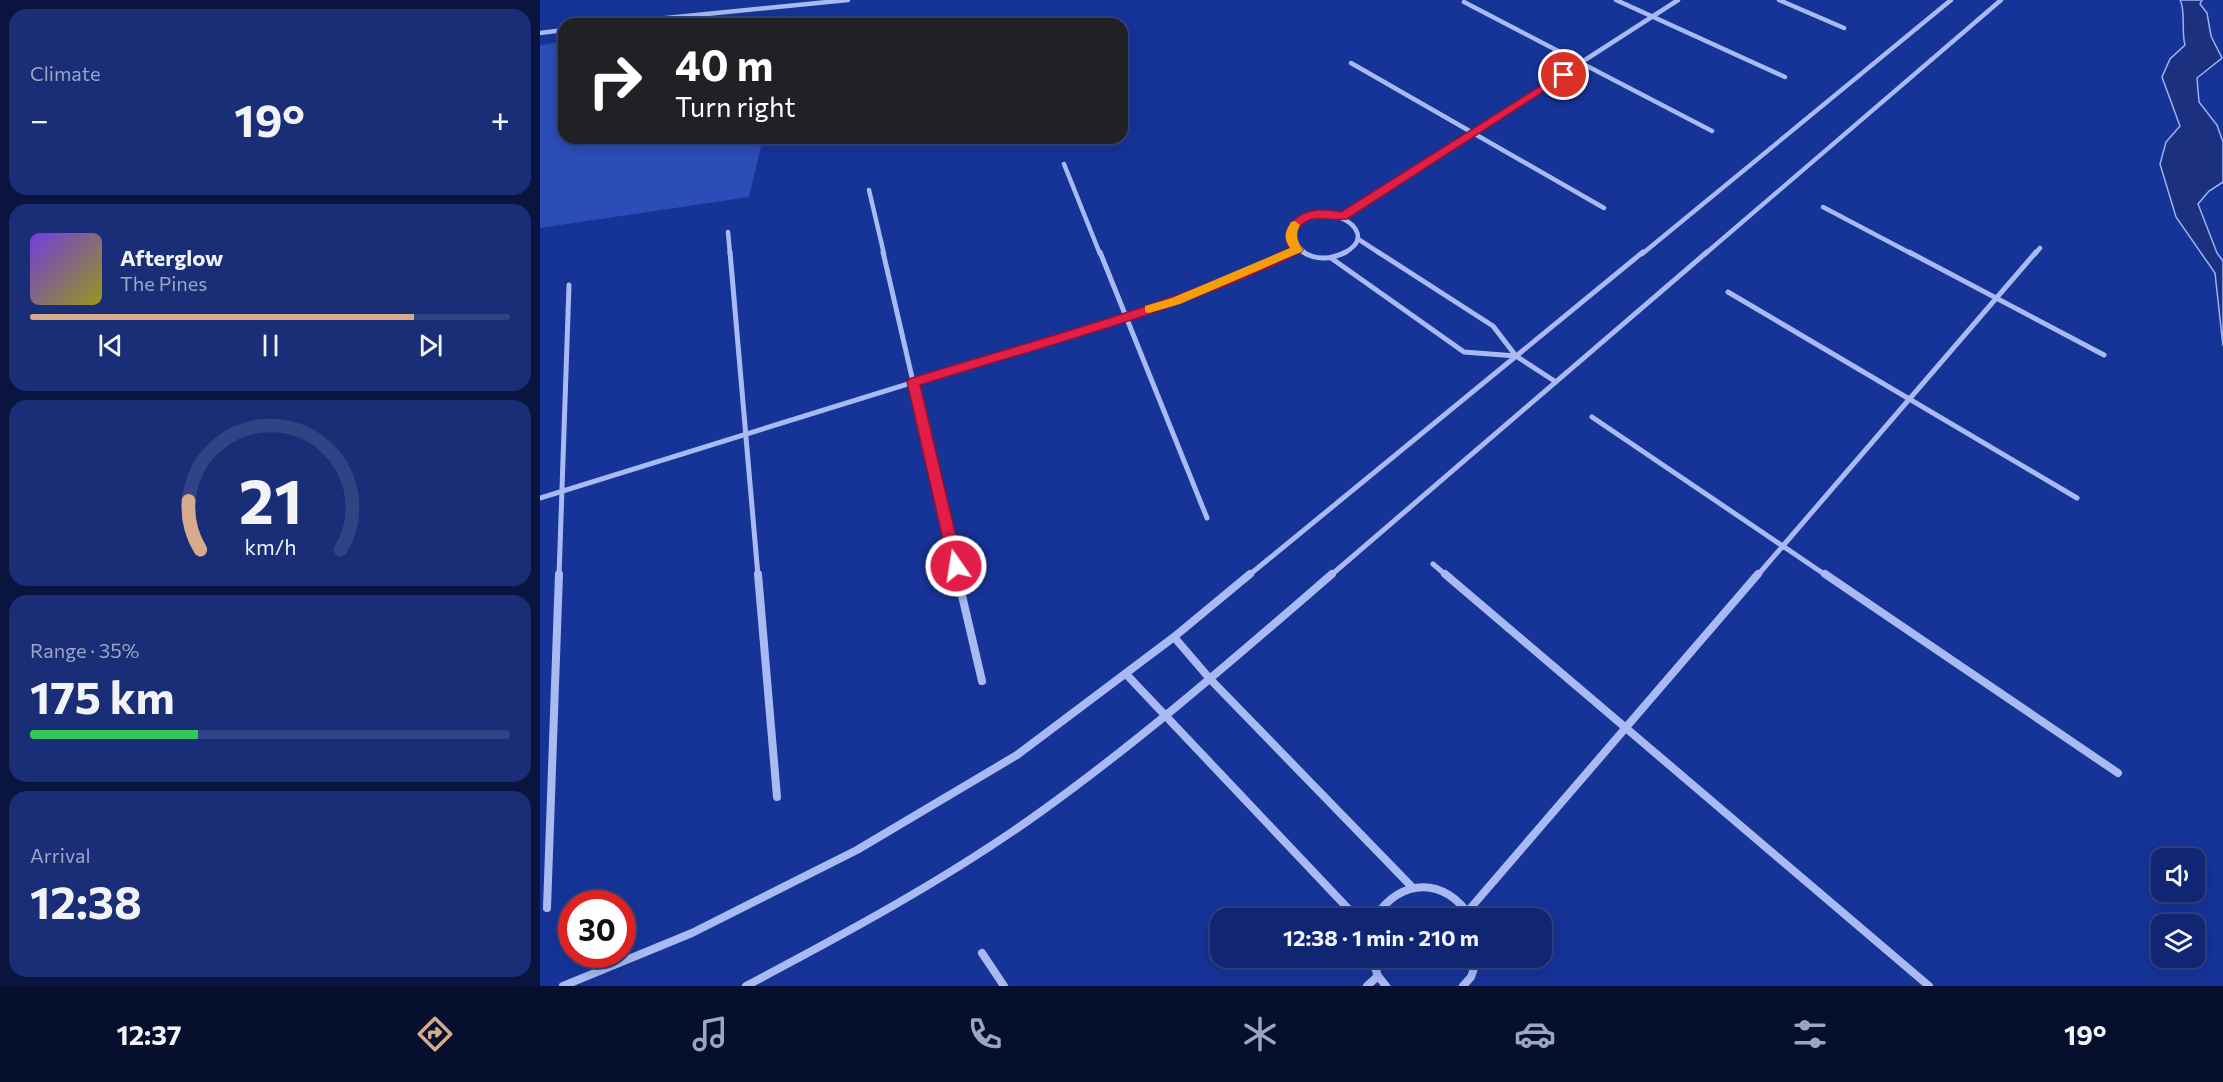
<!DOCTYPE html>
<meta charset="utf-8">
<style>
:root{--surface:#102672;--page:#192e77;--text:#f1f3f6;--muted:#9ca5c4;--line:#304384;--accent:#d6ab8b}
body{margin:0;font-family:Commissioner,sans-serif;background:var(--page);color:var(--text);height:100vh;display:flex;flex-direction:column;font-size:22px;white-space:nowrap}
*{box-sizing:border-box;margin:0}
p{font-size:20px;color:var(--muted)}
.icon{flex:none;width:33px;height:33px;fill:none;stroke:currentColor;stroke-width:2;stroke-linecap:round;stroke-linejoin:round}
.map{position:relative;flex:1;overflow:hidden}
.panel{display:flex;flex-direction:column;gap:9px;padding:9px;background:#09153f;width:540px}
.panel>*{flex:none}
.top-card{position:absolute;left:18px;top:18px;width:570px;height:126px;border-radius:18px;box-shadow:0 3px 15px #0003,0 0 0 2px var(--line);background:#202124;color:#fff;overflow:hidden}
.controls{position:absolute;left:1611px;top:848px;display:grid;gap:12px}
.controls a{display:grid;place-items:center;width:54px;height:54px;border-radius:12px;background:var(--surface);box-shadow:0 3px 15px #0003,0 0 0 2px var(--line);font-size:30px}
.speed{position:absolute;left:18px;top:890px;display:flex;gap:12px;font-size:30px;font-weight:700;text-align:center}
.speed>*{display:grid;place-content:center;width:78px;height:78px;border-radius:50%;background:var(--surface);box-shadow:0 3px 15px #0003,0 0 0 2px var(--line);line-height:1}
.speed .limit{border:9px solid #d22;background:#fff;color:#111}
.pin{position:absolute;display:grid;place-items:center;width:51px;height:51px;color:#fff;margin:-26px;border:3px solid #fff;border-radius:50%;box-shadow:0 2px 6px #0007}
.me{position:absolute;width:66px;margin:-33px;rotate:347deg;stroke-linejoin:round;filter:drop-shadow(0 0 4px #0008)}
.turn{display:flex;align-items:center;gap:21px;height:126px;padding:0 18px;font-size:27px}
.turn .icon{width:78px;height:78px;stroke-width:2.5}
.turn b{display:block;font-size:42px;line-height:51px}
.big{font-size:45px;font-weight:700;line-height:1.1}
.panel .widget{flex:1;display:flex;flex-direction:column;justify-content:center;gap:9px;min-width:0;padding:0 21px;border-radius:18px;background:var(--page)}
.panel .dial{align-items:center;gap:0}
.dial svg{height:156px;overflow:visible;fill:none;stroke:var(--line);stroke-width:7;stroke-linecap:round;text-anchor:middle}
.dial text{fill:var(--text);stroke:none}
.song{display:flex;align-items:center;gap:18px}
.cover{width:72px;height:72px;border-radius:9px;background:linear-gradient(135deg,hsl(260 70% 55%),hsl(60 70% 35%))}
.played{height:6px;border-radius:3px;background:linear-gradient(90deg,var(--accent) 80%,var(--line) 80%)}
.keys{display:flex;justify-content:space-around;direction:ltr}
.heat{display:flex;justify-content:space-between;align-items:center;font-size:33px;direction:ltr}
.charge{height:9px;border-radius:4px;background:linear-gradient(90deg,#34c759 35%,var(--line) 0)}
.trip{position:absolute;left:670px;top:908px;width:342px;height:60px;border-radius:18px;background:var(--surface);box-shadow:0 3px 15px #0003,0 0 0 2px var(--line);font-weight:700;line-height:60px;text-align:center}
.dock{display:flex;height:96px;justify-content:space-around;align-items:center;background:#060f2e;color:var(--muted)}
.dock .icon{width:42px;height:42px}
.dock .current{color:var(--accent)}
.dock b{font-size:27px;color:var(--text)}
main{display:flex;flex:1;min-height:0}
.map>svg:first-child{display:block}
.green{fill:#2c4db7}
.water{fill:#1b317f;stroke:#9bb2f4;stroke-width:1.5}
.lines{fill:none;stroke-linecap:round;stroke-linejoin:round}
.street-far2{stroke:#a9baf2;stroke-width:4.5}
.street-far1{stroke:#a9baf2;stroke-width:5}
.street{stroke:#a9baf2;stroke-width:8}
.route{fill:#e11d48;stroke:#92132f;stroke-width:1.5}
.slow{fill:#f59e0b}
</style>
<main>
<section class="panel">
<div class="widget"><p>Climate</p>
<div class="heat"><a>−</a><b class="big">19°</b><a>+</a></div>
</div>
<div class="widget">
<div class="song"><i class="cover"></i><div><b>Afterglow</b><p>The Pines</p></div></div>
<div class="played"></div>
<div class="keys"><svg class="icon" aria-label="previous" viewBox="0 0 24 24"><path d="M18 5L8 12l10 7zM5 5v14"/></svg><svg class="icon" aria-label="pause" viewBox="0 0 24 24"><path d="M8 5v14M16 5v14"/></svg><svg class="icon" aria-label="next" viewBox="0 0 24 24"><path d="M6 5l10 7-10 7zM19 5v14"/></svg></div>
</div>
<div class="widget dial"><svg viewBox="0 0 100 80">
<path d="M14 69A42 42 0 1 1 86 69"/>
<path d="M14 69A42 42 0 0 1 8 44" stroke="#d6ab8b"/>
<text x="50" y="56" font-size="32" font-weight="700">21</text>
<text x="50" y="72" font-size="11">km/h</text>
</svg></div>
<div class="widget"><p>Range · 35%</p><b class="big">175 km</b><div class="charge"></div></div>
<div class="widget"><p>Arrival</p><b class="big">12:38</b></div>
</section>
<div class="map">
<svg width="1683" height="986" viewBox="0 0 1683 986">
<rect width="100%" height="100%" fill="#163398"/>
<!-- green -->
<path class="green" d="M24,42v96h199l-14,59 -209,31v-183z"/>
<!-- water -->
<path class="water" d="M1640,0h22l-2,4 7,9 4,23 11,22 -25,20 2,24 18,23 6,17v40l-14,9 -11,13 19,49 6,8v85l-8,-73 -39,-56 -16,-53 6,-22 14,-16 -18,-49 8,-18 15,-14c-4,-14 1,-34 -5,-45z"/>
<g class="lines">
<!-- street-far2 -->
<path class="street-far2" d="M1076,0l169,77
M1239,0l65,28
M924,2l248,129
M66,24l242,-24
M0,33l24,-3
M811,63l253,145
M524,164l36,90
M329,190l15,64
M1283,207l89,47
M803,216l335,-216
M188,232l2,22
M818,239l23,15
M748,254l9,-4
M766,254l-14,-14c3,-54 104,-12 50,14
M1102,254l309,-254
M1165,254l296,-254
M1495,254l5,-6"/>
<!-- street-far1 -->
<path class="street-far1" d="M190,252l28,324
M343,252l75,324
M560,252l107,266
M763,252c14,9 29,7 43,0
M838,252l115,74 23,30 40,26
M1369,252l195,103
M791,258l133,94 52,4
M1188,292l349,206
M1052,417l235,159
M0,498l636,-197 116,-49
M893,564l14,12
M19,576l10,-291
M708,576l395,-324
M790,576l377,-324
M1217,576l279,-324"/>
<!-- street -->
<path class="street" d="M218,574l19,223
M417,574l25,107
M905,574l484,412
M1285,574l293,199
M634,637l36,42 202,208
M586,674l231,244
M7,908l12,-334
M928,911l290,-337
M835,918c25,-41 71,-41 96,0
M442,953l22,33
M831,957l7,19 8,10
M23,986l129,-53 165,-83 160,-95 157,-118 76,-63
M206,986c100,-53 201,-107 293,-173 102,-73 198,-157 293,-239
M827,986l11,-10
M923,986l8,-9 7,-20"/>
</g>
<!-- route -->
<path class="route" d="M1021,73l8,2 -222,144c-19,3 -38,-9 -51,13l1,9 6,9 -2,2c-121,60 -253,93 -381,133l43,181 -2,4h-11l-43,-188 2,-3c127,-40 260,-72 381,-131 -13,-19 8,-36 27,-38 8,-1 17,1 24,2z"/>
<!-- slow -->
<path class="slow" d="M755,221l5,4c-5,10 -3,15 3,25l-2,2 -121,52 -31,9 -4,-1v-6l27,-8 118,-50c-7,-10 -5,-16 1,-26z"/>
</svg>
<div class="controls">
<a><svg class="icon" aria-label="sound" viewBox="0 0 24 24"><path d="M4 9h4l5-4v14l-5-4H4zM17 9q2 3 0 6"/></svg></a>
<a><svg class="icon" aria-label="layers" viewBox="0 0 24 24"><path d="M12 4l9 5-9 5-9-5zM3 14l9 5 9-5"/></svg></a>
</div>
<div class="speed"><div class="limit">30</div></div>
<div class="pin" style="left:1024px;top:75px;background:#d93025"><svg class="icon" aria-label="arrive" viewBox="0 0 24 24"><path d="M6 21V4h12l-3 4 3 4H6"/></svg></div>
<svg class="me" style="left:416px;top:566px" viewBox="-20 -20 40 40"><circle r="17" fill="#e11d48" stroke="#fff" stroke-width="3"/><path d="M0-11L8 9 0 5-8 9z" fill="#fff"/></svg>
<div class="trip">12:38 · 1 min · 210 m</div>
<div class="top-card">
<div class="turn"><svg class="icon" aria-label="right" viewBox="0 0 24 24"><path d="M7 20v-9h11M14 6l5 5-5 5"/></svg><div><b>40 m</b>Turn right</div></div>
</div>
</div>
</main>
<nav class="dock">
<b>12:37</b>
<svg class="icon current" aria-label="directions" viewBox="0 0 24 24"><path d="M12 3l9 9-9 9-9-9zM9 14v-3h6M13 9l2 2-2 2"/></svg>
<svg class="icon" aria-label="music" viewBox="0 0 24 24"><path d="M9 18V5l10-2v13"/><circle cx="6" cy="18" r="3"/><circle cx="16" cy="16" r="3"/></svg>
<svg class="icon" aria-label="phone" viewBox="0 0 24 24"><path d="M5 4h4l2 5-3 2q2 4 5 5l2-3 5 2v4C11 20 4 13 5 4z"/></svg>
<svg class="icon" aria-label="climate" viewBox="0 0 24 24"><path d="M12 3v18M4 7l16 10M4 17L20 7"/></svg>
<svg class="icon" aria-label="car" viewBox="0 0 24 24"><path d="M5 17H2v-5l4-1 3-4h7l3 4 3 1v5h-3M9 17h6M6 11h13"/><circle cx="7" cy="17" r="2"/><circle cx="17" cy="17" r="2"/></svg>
<svg class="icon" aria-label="filters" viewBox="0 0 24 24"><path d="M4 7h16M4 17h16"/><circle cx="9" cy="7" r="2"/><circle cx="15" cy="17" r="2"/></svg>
<b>19°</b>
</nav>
